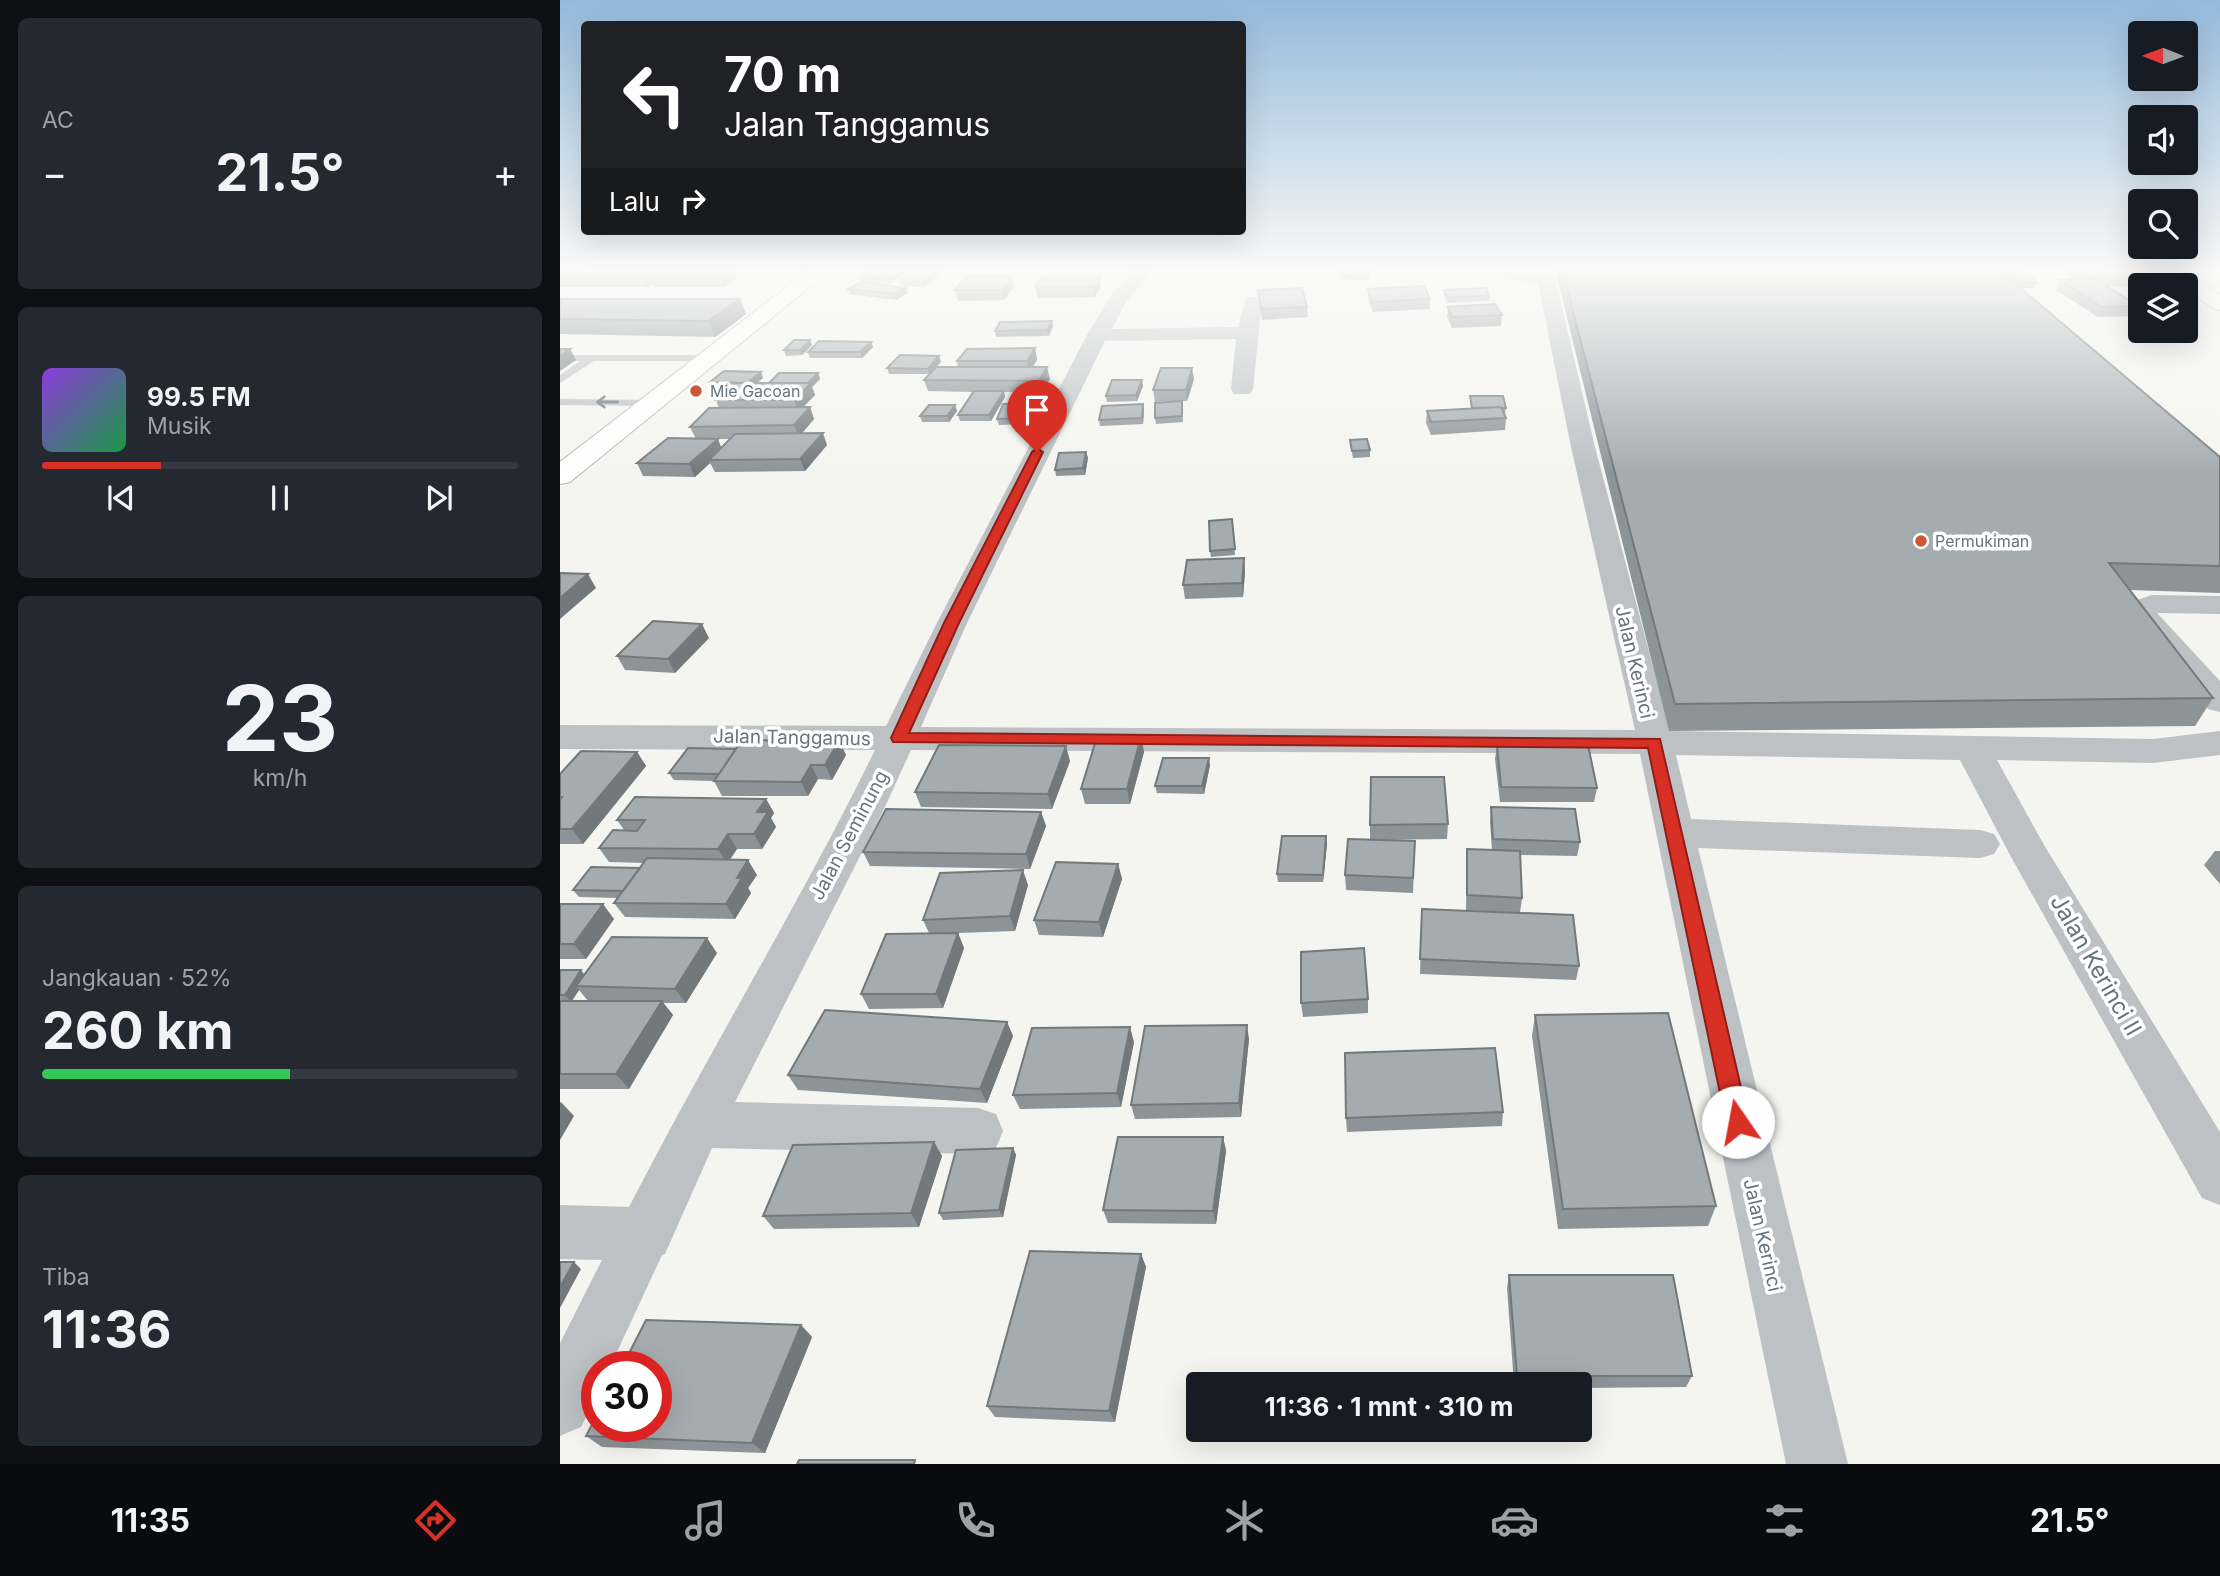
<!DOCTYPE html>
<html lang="id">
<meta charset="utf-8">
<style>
:root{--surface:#171b24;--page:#242831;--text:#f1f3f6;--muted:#9ea1a6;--line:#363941;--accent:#d93025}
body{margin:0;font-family:Inter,sans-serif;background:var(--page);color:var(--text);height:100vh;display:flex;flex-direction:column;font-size:26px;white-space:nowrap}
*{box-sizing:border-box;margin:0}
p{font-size:23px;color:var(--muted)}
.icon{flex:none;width:38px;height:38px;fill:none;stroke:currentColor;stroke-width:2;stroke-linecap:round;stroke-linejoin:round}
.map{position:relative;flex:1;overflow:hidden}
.side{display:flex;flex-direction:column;gap:18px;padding:18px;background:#0d0f14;width:560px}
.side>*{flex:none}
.hud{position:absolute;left:21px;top:21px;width:665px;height:214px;border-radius:7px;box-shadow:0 7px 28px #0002;background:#202124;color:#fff;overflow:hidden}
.needle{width:46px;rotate:271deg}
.tools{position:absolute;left:1568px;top:21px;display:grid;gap:14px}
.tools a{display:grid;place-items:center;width:70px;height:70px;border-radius:7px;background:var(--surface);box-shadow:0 7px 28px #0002;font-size:35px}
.speed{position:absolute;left:21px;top:1351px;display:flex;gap:14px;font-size:35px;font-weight:700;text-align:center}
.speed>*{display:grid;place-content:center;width:91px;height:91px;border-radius:50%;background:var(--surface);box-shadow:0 7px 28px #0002;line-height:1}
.speed .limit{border:10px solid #d22;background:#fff;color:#111}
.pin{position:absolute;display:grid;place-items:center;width:60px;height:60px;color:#fff;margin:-72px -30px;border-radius:50% 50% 50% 0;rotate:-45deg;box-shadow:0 0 7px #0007}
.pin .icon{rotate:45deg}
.me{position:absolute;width:77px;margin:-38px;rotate:348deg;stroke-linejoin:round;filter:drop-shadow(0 0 5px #0008)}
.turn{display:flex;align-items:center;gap:24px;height:147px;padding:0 28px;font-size:32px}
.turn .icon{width:91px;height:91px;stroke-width:2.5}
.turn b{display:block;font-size:49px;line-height:60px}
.then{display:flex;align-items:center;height:66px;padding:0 28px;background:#0003;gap:14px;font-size:26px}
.big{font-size:52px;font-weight:700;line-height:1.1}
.side .widget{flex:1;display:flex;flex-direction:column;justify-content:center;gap:10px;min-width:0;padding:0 24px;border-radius:10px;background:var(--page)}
.side .dial{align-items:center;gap:0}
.dial b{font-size:91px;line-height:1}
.song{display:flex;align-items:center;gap:21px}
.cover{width:84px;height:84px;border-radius:10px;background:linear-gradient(135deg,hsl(270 70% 55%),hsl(140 70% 35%))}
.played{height:7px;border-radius:4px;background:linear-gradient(90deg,var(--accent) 25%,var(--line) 25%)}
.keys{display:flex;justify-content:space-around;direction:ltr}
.heat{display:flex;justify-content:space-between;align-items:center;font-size:38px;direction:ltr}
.charge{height:10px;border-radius:5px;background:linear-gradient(90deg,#34c759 52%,var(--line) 0)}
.trip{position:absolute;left:626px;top:1372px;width:406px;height:70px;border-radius:7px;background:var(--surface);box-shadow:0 7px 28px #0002;font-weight:700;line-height:70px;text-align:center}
.tabs{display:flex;height:112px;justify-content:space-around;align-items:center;background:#090b0e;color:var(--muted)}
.tabs .icon{width:49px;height:49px}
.tabs .current{color:var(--accent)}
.tabs b{font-size:32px;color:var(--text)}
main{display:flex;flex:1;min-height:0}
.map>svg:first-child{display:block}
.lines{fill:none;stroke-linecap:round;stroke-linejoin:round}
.primary-casing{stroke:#b1b5b8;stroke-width:2}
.highway-casing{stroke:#b0b4b6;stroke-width:2}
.lane{fill:#bdc1c4;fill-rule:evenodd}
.street{fill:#bdc1c4;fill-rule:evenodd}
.primary{fill:#fff;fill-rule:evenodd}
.highway{fill:#fff;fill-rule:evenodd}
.wall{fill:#8d9497;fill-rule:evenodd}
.shaded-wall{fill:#73787b}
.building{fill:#a4acb0;stroke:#73787b;stroke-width:2}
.oneway{stroke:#66747e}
.route{fill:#d93025;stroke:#8d1f18;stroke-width:2}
.poi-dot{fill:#ce5736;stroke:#fff;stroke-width:2.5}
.labels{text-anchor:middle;stroke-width:7;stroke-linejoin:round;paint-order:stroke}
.far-poi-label{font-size:16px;fill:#66747e;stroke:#fff;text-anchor:start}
.street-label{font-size:19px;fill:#66747e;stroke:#fff}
.near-street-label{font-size:23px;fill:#66747e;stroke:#fff}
</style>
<main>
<section class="side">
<div class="widget"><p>AC</p>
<div class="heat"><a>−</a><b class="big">21.5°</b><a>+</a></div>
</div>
<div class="widget">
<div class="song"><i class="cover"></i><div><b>99.5 FM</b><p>Musik</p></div></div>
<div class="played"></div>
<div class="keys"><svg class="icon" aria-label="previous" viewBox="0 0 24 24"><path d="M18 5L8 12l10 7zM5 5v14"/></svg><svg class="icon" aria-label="pause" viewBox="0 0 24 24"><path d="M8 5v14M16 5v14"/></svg><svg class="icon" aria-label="next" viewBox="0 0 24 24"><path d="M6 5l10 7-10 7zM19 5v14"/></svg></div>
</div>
<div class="widget dial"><b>23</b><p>km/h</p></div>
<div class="widget"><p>Jangkauan · 52%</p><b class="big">260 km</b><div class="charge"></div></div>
<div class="widget"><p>Tiba</p><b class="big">11:36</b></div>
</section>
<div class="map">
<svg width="1660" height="1464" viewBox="0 0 1660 1464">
<rect width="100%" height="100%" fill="#f4f4f0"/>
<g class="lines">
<!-- primary casing -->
<g class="primary-casing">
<path id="primary" d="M1598,269h23l39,26v15l-7,-2 -27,-18v-5h-8z"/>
</g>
<!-- highway casing -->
<g class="highway-casing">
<path id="highway" d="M250,269h22l-262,213 -10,2v-22z"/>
</g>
<!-- lane -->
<path class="lane" d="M0,355h151l5,3 -5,3h-117l-34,22v-8l20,-14h-20z
M0,399l95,1 6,3 -6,3 -95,-1z"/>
<!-- street -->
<path class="street" d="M575,269h19l-29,34 -13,26 126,-2 8,-30h14l2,4 -9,88 -3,5h-16l-3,-5 5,-50 -131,2 -138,282 -46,104 714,3 -64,-283 -33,-164 -19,-2 -34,-8 -3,-4 54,3 -1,-3h18l42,178 75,284 483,8 67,-8v24l-67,8 -156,-3 47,85 176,287v73l-18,-7 -192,-343 -50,-95 -284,-5 15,64 289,11 14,4 6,10 -6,10 -14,4 -282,-10 150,616h-62l-146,-710 -729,-4 -27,59 -149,293 243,6 18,6 7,17 -7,17 -18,6 -266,-6 -47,106 -3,1 -52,112h-13v27l-16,33 -21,9v-93l42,-83 -42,-1v-54l69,2c79,-154 170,-302 246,-457l-315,-1v-24l326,1 51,-103 150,-288 23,-38z
M1592,595l68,1v18l-63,-1 63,68v31l-12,-3 -81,-94 -3,-6 4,-6z"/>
<!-- primary -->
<use href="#primary" class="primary"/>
<!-- highway -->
<use href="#highway" class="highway"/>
</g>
<!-- wall -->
<path class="wall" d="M0,269l177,8 -13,10h-70l-1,-3 -6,3h-87z
M312,269h32l1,5 -16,10 -21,-1 40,10 -12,7 -46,-6 -2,-5 13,-6 -2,-5z
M811,269l-1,11 -31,-1 -1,-5z
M995,269h443l1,2 1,-2h22l15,14 -2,5h-16l201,169v136l-90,-3 83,108 -18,28 -526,5z
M1499,269h75l10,8 -5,10 -33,-1 33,20 -5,10 -36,1 -42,-27 4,-10h14l-10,-8 1,-1h-4z
M378,276l-14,11 -23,-1 -1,-5z
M541,285l-6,12 -57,1 -3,-11z
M454,286l-10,14 -46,1 -3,-11z
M808,289l62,10v10l-57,3 -5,-13z
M698,290l49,17 1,10 -46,3z
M884,290l45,6v5l-42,2 -3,-8z
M0,299l186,15 -31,23 -155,-3z
M888,307l54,8 -1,11 -49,2 -5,-11z
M492,321l1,5 -4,10 -53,1 -1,-6z
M250,340l2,5 -10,10 -16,1 -2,-6z
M311,342l2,5 -11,11h-52l-2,-6z
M475,348l2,12 -5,7 18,12 -9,13h-37l1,5 -14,24h-31l-2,-6 15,-23 -45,-1 -4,-11 5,-6h-40l-2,-6 54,-6 -5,5h22l-1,-6z
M258,373l2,6 -8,8 3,8 -12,12h7l4,12 -12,14 25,12 -22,26 -90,1 -5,-9 -15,14 -52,-1 -6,-13 59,-24 -6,-12 29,-19 -3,-8 13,-12h-16l-3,-6 53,-4 -6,5h12zM147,439h23l-9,8z
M634,379l-7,22h-5l1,21 -27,2 -1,-6 21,-17 -21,1 -2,-12z
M583,386l-6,15 -30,1 -1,-6z
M910,396l36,12 -1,6h-1l2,4 -1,12 -74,5 -5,-12 1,-12 44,-3z
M469,403l2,6 -5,15 -27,1 -2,-6z
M395,405l2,6 -8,11h-27l-2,-6z
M584,410l-1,14 -43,2 -1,-6z
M790,440l20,10v7l-17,1z
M526,452l2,6 -3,17 -29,1 -1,-6z
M672,519l3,36 -24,2 -1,-6z
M684,558l1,14 -2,25 -58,2 -2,-14z
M149,638l-34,35 -50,-3 -8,-14z
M581,737l3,15 -14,52h-45l-4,-15z
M279,741l7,14 -14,25 -14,-1 -10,17h-86l-8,-15 -40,-1 -5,-7 67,-24z
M937,745l100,43 -3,14h-94l-5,-43z
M77,752l9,14 -63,78h-23v-70z
M510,761l-18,48 -131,-2 -6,-15z
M650,765l-6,29 -47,-1 -2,-7z
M206,799l8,14 -3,5 5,9 -14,22h-25l-7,11 27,15 -9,13 3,5 -16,26 -110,-2 -11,-14 4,-5 -39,-1 -6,-7 67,-22 4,-5 -35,-1 -10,-14 25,-18 -7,-10z
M931,807l89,35 -3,14 -57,-1 2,43 -2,15 -54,-3 1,-61 25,1 -2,-28z
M481,812l5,14 -16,43 -160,-3 -7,-14z
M888,824l-1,15 -72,1 40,1 -2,52 -67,-3 -1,-15 25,-36v-14z
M766,836l1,8 -4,38h-45l-1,-8z
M1655,851h5v33l-16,-19z
M558,864l4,15 -19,58 -64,-2 -5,-15z
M468,885l-13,46 -57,2 6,15 -21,60 -74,1 -8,-15 68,-61 -6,-13z
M0,904l54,15 -28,40h-26z
M862,909l157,57 -3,14 -156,-6z
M157,953l-31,50h-23l10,12 -44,74h-69v-119l25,5zM19,990l9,11h-16z
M808,999v14l-65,4 -2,-14z
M975,1015l181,191 -8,20 -150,3 -26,-193z
M447,1022l6,14 -26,67 -189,-13 -10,-15z
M689,1039l-8,78 -106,2 -4,-14z
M574,1042l-13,65 -101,2 -7,-14z
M943,1112l-1,14 -155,6 -1,-14z
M663,1137l3,14 -10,73 -108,-1 -5,-13z
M374,1142l8,14 -23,71 -145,2 -11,-13z
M453,1148l3,7 -13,62 -60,3 -4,-7z
M581,1254l5,13 -31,155 -120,-5 -8,-11z
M949,1275l183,101 -6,11 -106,1v-4h-66l-7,-96z
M241,1325l11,12 -47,116 -163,-6 -16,-11z"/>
<!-- shaded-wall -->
<path class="shaded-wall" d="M96,269h20l-26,8 3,7 -6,3 -4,-10z
M169,269h5l3,8 -13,10 -4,-11z
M342,269h2l1,5 -16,10 -2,-5z
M377,271l1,5 -14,11 -1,-5z
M540,275l1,10 -6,12 -1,-10z
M452,276l2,10 -10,14 -2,-10z
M346,288l2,5 -12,7 -2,-6z
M180,299l6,15 -31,23 -7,-16z
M492,321l1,5 -4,10 -2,-6z
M250,340l2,5 -10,10 -2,-5z
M311,342l2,5 -11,11 -2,-6z
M475,348l2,12 -8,13 -2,-12z
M10,349l6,11 -16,11v-15z
M379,356l2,6 -12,12 -1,-5z
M487,367l3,12 -9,13 -2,-11z
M632,368l2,11 -7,22 -1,-11z
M201,372l2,6 -13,11 -3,-6z
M258,373l2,6 -8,8 3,8 -17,17 -4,-12z
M582,380l1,6 -6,15 -1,-6z
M444,391l1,6 -14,24 -2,-6z
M469,403l2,6 -5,15 -1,-6z
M583,404l1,6 -1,14 -1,-6z
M395,405l2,6 -8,11 -2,-6z
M250,407l4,12 -15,18 -5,-12z
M263,433l4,12 -22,26 -5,-12z
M158,439l5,13 -14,8 1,3 -15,14 -6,-13z
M526,452l2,6 -3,17 -2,-7z
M684,558l1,14 -2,25 -1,-14z
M28,574l8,14 -36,31v-21z
M142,624l7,14 -34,35 -7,-14z
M581,737l3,15 -14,52 -3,-15z
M279,741l7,14 -14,25 -7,-15z
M506,746l4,15 -18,48 -4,-15z
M77,752l9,14 -63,78 -11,-15z
M649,758l1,7 -6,29 -2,-8z
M251,765l7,14 -10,17 -7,-14z
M206,799l8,14 -3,5 5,9 -14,22 -8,-15 3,-22z
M481,812l5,14 -16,43 -4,-15z
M168,834l9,15 -10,14 -9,-14z
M766,836l1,8 -4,38v-7z
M188,860l9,15 -9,13 3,5 -16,26 -9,-15 11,-26z
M558,864l4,15 -19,58 -4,-15z
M463,870l5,15 -13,46 -5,-15z
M43,904l11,15 -28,40 -12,-15z
M398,933l6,15 -21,60 -7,-14z
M147,938l10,15 -31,50 -11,-14z
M21,970l6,8 -11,8 3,4 -8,12 -6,-7z
M102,1001l11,14 -44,74 -13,-15z
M447,1022l6,14 -26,67 -7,-14z
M687,1025l2,14 -8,78 -2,-14z
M570,1027l4,15 -13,65 -4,-14z
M1,1102l13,14 -14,24v-37z
M663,1137l3,14 -10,73 -3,-13z
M374,1142l8,14 -23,71 -8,-14z
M453,1148l3,7 -13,62 -4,-7z
M581,1254l5,13 -31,155 -6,-11z
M14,1262l7,7 -21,39v-21z
M241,1325l11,12 -47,116 -13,-10z"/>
<!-- building -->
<path class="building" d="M0,269h96l-13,8h-83z
M101,269h68l-9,7 -70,1z
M312,269h30l-15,10 -28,-1z
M779,269h32l-1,5h-32z
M1002,269h436l222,188v109l-111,-3 104,135 -538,6z
M1444,269h18l15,14 -18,-1z
M1517,269h57l10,8 -59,-1z
M355,270l22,1 -14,11 -23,-1z
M540,275l-6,12h-59l8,-11z
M407,276h45l-10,14h-47z
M1535,279l44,27 -37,1 -42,-27z
M301,282l45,6 -12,6 -46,-5z
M864,286l6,13 -57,3 -5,-13z
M742,288l5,19 -46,2 -3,-19z
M926,288l3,8 -42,1 -3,-7z
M0,299h180l-32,22 -148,-2z
M935,304l7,11 -50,2 -4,-10z
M492,321l-5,9 -52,1 5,-9z
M234,340h16l-10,10h-16z
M259,341l52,1 -11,10h-52z
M475,348l-8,13h-70l10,-12z
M0,349h10l-10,7z
M340,355l39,1 -11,13 -41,-1z
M376,367h111l-8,14 -115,-1z
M601,368h31l-6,22h-33z
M164,371l37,1 -14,11 -37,-1z
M219,373h39l-10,10h-39z
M552,380h30l-6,15 -30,1z
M175,383h76l-17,17h-78z
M414,391h30l-15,24h-31z
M910,396h33l3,12h-5v-1l-29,1z
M622,401v15l-27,2v-15z
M469,403l-4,15 -28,1 6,-15z
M583,404l-1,14 -43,2 3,-14z
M369,405h26l-8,11h-27z
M250,407l-16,18 -104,2 19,-19z
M941,407l5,11 -75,4 -4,-11z
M263,433l-23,26 -91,1 26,-26z
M108,438l50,1 -29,25 -52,-1z
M807,439l3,11 -18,1 -2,-11z
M526,452l-3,16 -28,2 4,-17z
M672,519l3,30 -25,2 -1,-30z
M684,558l-2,25 -59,2 4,-25z
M0,573l28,1 -28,24z
M93,621l49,3 -34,35 -51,-3z
M537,737h44l-14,52h-46z
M182,740l97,1 -14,24h-14l-10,17 -87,-1z
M379,745l127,1 -18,48 -133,-2z
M937,745h91l9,43 -96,-1z
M128,748l48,1 -17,25 -50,-1z
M21,751l56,1 -65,77h-12v-29l2,-3h-2v-23z
M603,758h46l-7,28h-47z
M811,777h73l4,47 -78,1z
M75,797l131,2 -9,13h11l-14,22h-26l-10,15 -119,-1 14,-18 24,1 8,-11h-28z
M931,807l84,2 5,33 -87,-3z
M326,809l155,3 -15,42 -163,-2z
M722,836h44l-3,39 -46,-1z
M788,839l67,2 -2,37 -68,-3z
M907,849l53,2 2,47 -55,-3z
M87,858l101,2 -11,18h5l-16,26 -112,-1z
M496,862l62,2 -19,58 -65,-2z
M31,867l49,1 -17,23 -50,-1z
M463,870l-13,46 -87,4 17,-47z
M0,904h43l-29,40h-14z
M862,909l151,6 6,51 -159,-7z
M398,933l-22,61h-75l25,-60z
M52,937l95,1 -32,51 -99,-3z
M804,948l4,51 -67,4v-51z
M0,970h21l-16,25h-5z
M1,1001h101l-46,73h-56v-72z
M265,1010l182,12 -27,67 -192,-14z
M1108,1013l48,193 -153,3 -28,-194z
M687,1025l-8,78 -108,2 14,-79z
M570,1027l-13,66 -104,2 19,-67z
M935,1048l8,64 -157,6 -1,-65z
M558,1137h105l-10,74 -110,-1z
M374,1142l-23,71 -148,3 30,-71z
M453,1148l-14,62 -60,3 17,-63z
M470,1251l111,3 -32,157 -122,-5z
M0,1262h14l-14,25z
M949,1275h164l19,101h-175z
M86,1320l155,5 -49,118 -166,-7 11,-21v11h59v-59h-34z
M239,1460h116l-1,4h-117z"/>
<!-- one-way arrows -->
<defs><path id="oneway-shaft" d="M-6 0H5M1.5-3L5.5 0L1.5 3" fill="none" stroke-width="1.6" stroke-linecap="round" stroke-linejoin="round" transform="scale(1.75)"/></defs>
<use class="oneway" href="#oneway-shaft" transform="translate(47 402) rotate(-180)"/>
<!-- sky -->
<linearGradient id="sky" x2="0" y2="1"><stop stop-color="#94b9da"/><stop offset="0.57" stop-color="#fafaf8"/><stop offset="1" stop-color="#fafaf8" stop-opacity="0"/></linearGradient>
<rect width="1660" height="474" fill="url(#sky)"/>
<!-- route -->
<path class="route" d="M477,448l6,4 -84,171 -50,110 751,6 89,383 -3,8 -8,3 -8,-3 -4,-8 -78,-374 -755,-6 -2,-4 53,-115 88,-171z"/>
<!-- markers -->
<g class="poi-dot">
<circle cx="136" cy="391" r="7"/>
<circle cx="1361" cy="541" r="7"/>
</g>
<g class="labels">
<!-- far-poi labels -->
<g class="far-poi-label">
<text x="150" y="397">Mie Gacoan</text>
<text x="1375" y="547">Permukiman</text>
</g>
<!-- street labels -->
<g class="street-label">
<text transform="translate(1075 662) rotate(77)" y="7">Jalan Kerinci</text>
<text transform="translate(232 737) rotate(1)" y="7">Jalan Tanggamus</text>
<text transform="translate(289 835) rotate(-62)" y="7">Jalan Seminung</text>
<text transform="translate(1203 1235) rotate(77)" y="7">Jalan Kerinci</text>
</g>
<!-- near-street labels -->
<g class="near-street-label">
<text transform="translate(1536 965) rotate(60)" y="8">Jalan Kerinci II</text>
</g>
</g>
</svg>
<div class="tools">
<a><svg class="needle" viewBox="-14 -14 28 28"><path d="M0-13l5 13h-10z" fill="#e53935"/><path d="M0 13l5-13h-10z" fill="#9ea1a6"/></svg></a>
<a><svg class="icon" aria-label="sound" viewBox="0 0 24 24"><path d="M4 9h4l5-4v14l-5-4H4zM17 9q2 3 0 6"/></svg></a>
<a><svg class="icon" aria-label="search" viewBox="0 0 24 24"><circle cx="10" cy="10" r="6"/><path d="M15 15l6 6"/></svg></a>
<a><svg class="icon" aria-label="layers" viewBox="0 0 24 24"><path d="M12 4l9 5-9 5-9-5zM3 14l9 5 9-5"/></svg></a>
</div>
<div class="speed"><div class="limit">30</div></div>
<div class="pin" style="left:477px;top:452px;background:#d93025"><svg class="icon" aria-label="arrive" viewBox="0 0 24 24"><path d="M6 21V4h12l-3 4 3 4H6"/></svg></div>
<svg class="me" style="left:1178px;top:1122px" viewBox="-20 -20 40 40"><circle r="19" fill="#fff"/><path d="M0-13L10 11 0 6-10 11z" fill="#d93025"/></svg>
<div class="trip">11:36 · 1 mnt · 310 m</div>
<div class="hud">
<div class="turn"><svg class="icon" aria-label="left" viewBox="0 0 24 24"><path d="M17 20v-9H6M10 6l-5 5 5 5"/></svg><div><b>70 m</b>Jalan Tanggamus</div></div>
<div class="then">Lalu<svg class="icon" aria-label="right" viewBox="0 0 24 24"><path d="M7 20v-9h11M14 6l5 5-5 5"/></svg></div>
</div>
</div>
</main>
<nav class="tabs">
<b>11:35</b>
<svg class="icon current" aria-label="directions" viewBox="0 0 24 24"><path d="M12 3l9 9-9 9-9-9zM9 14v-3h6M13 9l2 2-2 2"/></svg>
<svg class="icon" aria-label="music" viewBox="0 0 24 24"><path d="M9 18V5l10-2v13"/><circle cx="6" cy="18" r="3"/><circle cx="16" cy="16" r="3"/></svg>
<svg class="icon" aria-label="phone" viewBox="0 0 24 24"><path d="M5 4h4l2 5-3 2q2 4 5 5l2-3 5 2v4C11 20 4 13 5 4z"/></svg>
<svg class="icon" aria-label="climate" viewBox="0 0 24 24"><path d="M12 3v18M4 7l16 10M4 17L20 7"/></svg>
<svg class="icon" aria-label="car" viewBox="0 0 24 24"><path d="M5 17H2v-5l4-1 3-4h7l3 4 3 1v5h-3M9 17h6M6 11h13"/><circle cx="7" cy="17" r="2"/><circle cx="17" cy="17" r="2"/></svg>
<svg class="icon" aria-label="filters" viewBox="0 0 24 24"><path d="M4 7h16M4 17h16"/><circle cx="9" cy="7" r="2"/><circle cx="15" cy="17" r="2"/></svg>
<b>21.5°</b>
</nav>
